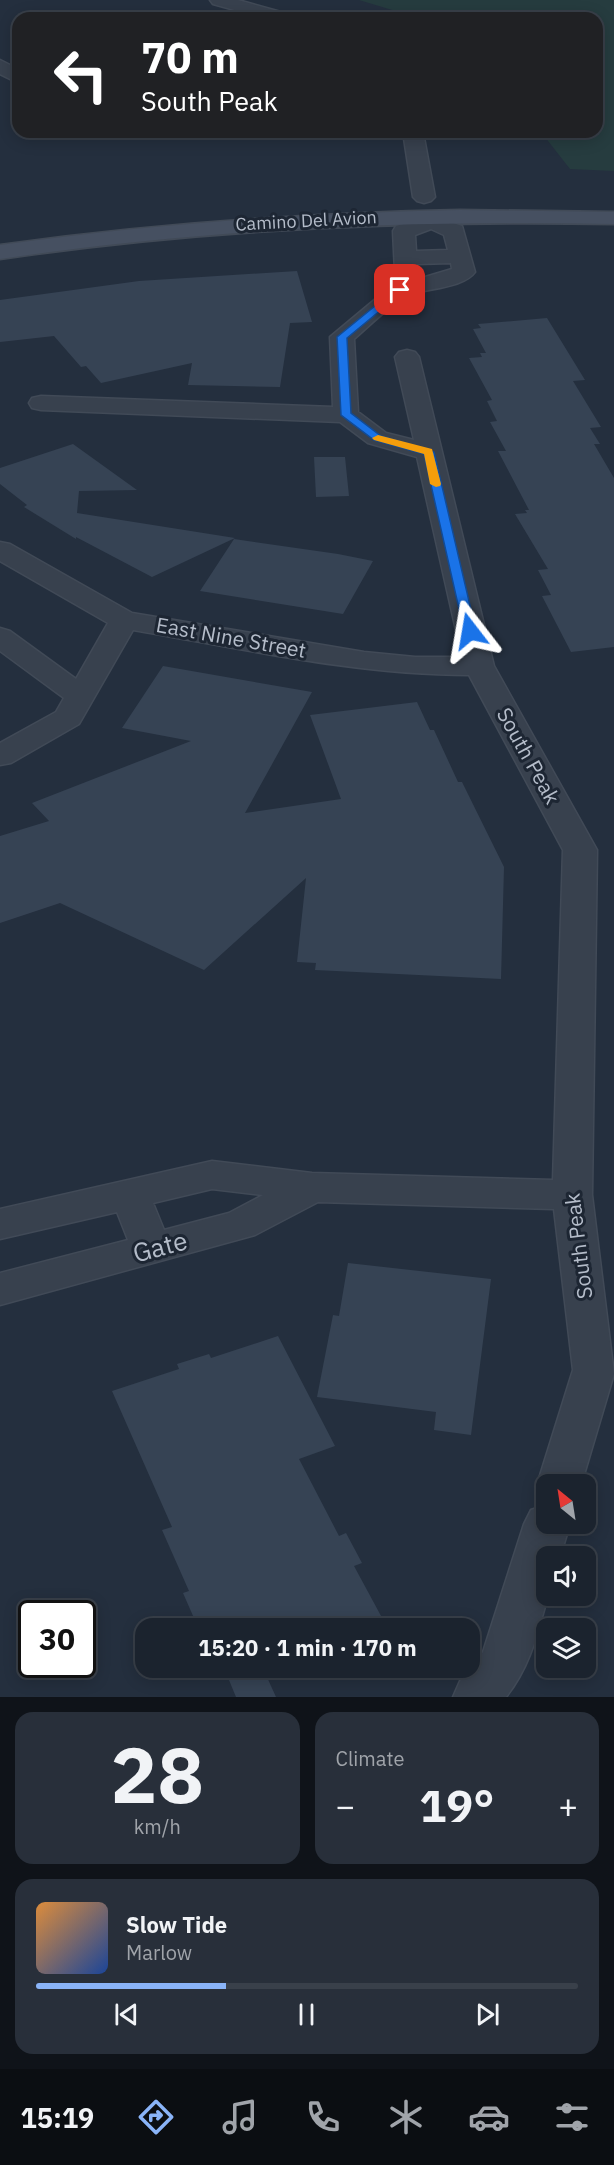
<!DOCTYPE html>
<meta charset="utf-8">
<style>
:root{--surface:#1b232e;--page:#282f3a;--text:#f1f3f6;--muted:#a0a4aa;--line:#39404a;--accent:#8ab4f8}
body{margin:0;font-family:"IBM Plex Sans",sans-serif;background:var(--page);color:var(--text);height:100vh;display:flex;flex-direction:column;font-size:22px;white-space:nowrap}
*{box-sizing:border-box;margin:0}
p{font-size:20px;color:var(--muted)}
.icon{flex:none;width:33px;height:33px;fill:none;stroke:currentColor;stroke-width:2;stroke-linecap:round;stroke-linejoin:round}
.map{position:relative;height:1697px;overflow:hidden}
.panel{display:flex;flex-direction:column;gap:15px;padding:15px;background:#0f1319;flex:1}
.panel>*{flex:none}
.hud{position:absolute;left:12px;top:12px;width:591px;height:126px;border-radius:18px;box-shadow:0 3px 15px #0003,0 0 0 2px var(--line);background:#202124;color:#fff;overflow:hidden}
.needle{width:39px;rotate:330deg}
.tools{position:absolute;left:536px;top:1474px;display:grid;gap:12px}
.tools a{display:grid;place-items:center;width:60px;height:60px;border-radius:12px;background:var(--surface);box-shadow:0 3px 15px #0003,0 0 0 2px var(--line);font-size:30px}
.speed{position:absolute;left:18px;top:1600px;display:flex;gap:12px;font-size:30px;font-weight:700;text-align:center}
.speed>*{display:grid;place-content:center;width:78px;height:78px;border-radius:50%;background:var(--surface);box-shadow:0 3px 15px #0003,0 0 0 2px var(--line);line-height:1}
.speed .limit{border:3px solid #111;border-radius:9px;background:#fff;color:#111}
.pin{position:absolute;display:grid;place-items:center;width:51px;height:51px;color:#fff;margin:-26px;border-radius:12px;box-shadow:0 3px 9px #0006}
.me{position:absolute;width:66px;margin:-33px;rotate:346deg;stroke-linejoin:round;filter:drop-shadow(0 0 4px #0008)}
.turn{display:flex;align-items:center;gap:21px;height:126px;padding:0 30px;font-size:27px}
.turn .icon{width:78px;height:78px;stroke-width:2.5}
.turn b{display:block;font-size:42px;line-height:51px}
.big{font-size:45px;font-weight:800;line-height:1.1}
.panel .widget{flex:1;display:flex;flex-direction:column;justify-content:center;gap:9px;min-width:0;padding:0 21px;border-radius:18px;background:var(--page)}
.panel .dial{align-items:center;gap:0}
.dial b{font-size:78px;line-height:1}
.song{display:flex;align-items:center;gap:18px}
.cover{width:72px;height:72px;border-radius:9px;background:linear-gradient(135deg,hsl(30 70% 55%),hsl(220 70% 35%))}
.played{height:6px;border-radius:3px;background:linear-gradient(90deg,var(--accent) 35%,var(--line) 35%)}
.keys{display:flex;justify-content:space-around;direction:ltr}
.heat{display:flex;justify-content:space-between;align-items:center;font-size:33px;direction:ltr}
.panel .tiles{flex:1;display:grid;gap:15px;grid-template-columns:1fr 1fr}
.widget:last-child{grid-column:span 2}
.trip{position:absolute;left:135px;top:1618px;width:345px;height:60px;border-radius:18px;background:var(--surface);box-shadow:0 3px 15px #0003,0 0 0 2px var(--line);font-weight:800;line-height:60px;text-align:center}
.menu{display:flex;height:96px;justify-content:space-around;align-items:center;background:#0b0e12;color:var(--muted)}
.menu .icon{width:42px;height:42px}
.menu .on{color:var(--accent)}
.menu b{font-size:27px;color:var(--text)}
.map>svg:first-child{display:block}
.green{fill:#263c3f}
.building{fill:#364354}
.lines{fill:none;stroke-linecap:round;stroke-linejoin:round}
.minor-casing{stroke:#414a57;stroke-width:3}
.tertiary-casing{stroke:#414a57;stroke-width:3}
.secondary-casing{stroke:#414a57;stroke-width:3}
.minor{fill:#38414e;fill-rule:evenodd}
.tertiary{fill:#38414e;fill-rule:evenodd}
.secondary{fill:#465061;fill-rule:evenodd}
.route{fill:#1a73e8;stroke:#114b97;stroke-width:1.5}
.slow{fill:#f59e0b}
.labels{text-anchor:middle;stroke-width:6;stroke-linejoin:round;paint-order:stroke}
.far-street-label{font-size:18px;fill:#b4bcc9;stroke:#1d2633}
.street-label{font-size:21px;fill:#b4bcc9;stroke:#1d2633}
.near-street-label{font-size:26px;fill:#b4bcc9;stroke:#1d2633}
</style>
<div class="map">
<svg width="614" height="1697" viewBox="0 0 614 1697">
<rect width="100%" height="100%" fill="#242f3e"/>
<!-- green -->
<path class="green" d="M359,0h255v171l-44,-2 -29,-37h56v-114h-178z"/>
<!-- building -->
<path class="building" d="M297,271l15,51 -22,1 -10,64 -92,-2 4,-22 -91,20 -15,-17 -5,1 -27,-31 -54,6v-42l139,-19z
M547,318l38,62 -12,1 28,46 -11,1 10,16h-6l20,34v169l-43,5 -29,-56 9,-1 -13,-25 10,-1 -33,-55 12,-1 -2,-3h4l-31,-59h8l-16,-29 7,-1 -10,-20 5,-1 -23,-42 13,-1 -2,-4h6l-13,-24 8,-1 -3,-4z
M73,444l64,46 -58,1 -2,22 158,25 -83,39 -76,-40v2l-52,-32 3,-2 -27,-21v-16z
M314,457h31l4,39 -33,1z
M234,539l104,15 35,7 -30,53 -143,-23z
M163,666l149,26 -67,121 96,-14 -31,-84 107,-13 13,28h4l24,52h4l42,85 -3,112 -186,-9 1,-7 -19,-1 9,-84 -102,92 -144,-67 -60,20v-87l49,-15 -17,-18 159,-62 -69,-13z
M348,1263l143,16 -20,156 -37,-5 2,-18 -119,-15 16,-82 6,1z
M278,1336l57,110 -36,13 40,77 7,-3 16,30 -8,3 33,61 -5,2h-176l-3,-6 -6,2 -14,-32 6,-2 -27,-61 10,-3 -60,-136 67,-22 -2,-5 32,-10 2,4z
M224,1668h58l-16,7 10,22h-40z"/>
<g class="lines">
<!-- minor casing -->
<g class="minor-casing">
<path id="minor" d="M0,60l18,9v14l-18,-9z
M432,216l30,10 13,46c-11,16 -48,16 -66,23 -14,5 -42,33 -55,44l4,73 28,21 28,7 -19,-83 4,-5 8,-2 8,2 4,5 75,309 103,184 -5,345 22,179 -33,111h-35v14l-9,-14 36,-115 -19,-161 -236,-7 -63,33 -255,70v-32l128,-33 -11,-28 -117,27v-30l212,-48 100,12 241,7 10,-330 -94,-175c-113,0 -225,-26 -336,-45l-54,94 -68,39 -11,2v-22l56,-31 8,-14 -64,-47v-23l10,3 66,48 32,-56 -108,-62v-19l10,2 122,69 232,39 51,5h47l-45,-200 -49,-14 -28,-21 -299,-12 -9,-2 -3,-5 3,-5 9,-2 292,11 -3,-70 60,-50 5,-15 -2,-41 3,-5zM431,229l13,6 4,15 -32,1 -1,-16zM451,263l1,6 -37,11 2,-16zM212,1189l51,6 -34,18 -65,17 -11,-27z
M546,1505v19h24l-10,33h-14v39h2c-11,38 -17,69 -42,101h-53l7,-16 23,-29 41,-128 7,-14z"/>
</g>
<!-- tertiary casing -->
<g class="tertiary-casing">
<path id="tertiary" d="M210,0h28l50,14 3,4h-28l-50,-14z
M403,132h20l12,65 -4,4 -7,2 -7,-2 -4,-4z"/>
</g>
<!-- secondary casing -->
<g class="secondary-casing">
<path id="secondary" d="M460,210l154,2v12c-206,-4 -410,5 -614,35v-14c153,-21 306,-32 460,-35z"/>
</g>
<!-- minor -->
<use href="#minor" class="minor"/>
<!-- tertiary -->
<use href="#tertiary" class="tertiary"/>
<!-- secondary -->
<use href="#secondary" class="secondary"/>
</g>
<!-- route -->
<path class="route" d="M397,288l8,2 -58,48 4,75 30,23 53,16 42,179 -6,4 -6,-4 -40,-177 -50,-14 -33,-25 -4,-78z"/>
<!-- slow -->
<path class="slow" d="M378,435l54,14 9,35 -1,2 -4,1 -6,-3 -6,-30 -50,-14 -2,-2z"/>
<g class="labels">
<!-- far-street labels -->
<g class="far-street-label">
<text transform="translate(306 221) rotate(-3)" y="6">Camino Del Avion</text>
</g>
<!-- street labels -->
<g class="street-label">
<text transform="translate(231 638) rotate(10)" y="7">East Nine Street</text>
<text transform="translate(528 756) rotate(61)" y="7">South Peak</text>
<text transform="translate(579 1246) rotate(-97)" y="7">South Peak</text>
</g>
<!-- near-street labels -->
<g class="near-street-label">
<text transform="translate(160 1247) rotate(-15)" y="9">Gate</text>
</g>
</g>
</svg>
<div class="tools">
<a><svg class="needle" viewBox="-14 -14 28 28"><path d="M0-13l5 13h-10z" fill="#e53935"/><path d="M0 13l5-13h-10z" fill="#a0a4aa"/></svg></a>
<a><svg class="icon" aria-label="sound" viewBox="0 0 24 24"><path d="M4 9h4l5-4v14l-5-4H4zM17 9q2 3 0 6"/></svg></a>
<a><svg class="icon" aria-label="layers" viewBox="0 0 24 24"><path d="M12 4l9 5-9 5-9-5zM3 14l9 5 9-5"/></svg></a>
</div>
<div class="speed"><div class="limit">30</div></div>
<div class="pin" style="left:400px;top:290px;background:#d93025"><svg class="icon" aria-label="arrive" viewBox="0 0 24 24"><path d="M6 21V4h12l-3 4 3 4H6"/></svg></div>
<svg class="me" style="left:470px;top:631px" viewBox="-20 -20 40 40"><path d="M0-17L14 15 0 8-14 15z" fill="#1a73e8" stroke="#fff" stroke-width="4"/></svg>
<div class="trip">15:20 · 1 min · 170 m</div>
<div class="hud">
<div class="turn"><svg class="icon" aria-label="left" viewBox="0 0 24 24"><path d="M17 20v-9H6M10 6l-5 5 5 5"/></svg><div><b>70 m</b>South Peak</div></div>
</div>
</div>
<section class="panel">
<div class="tiles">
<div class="widget dial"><b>28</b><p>km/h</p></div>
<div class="widget"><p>Climate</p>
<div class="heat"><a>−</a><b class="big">19°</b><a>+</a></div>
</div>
<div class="widget">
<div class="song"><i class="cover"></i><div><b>Slow Tide</b><p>Marlow</p></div></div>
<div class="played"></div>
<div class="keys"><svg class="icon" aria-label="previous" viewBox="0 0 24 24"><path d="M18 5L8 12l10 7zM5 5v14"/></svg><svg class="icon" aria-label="pause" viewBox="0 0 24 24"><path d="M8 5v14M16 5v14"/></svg><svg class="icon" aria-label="next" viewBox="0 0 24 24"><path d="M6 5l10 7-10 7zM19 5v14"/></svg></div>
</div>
</div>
</section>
<nav class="menu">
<b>15:19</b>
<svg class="icon on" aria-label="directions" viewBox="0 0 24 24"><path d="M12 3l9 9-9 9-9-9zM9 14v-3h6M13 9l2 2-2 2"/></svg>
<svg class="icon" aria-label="music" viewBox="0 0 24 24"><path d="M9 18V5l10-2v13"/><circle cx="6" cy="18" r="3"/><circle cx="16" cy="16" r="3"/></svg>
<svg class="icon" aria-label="phone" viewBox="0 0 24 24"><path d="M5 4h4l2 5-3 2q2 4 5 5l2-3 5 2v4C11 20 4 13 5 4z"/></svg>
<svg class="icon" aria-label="climate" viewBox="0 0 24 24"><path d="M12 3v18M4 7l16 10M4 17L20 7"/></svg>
<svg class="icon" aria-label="car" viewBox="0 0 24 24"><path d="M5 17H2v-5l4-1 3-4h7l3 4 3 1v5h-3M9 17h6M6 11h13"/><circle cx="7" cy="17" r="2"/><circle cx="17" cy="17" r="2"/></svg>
<svg class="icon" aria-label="filters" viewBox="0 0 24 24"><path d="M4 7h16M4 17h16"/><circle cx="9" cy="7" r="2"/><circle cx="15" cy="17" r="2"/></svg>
</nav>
